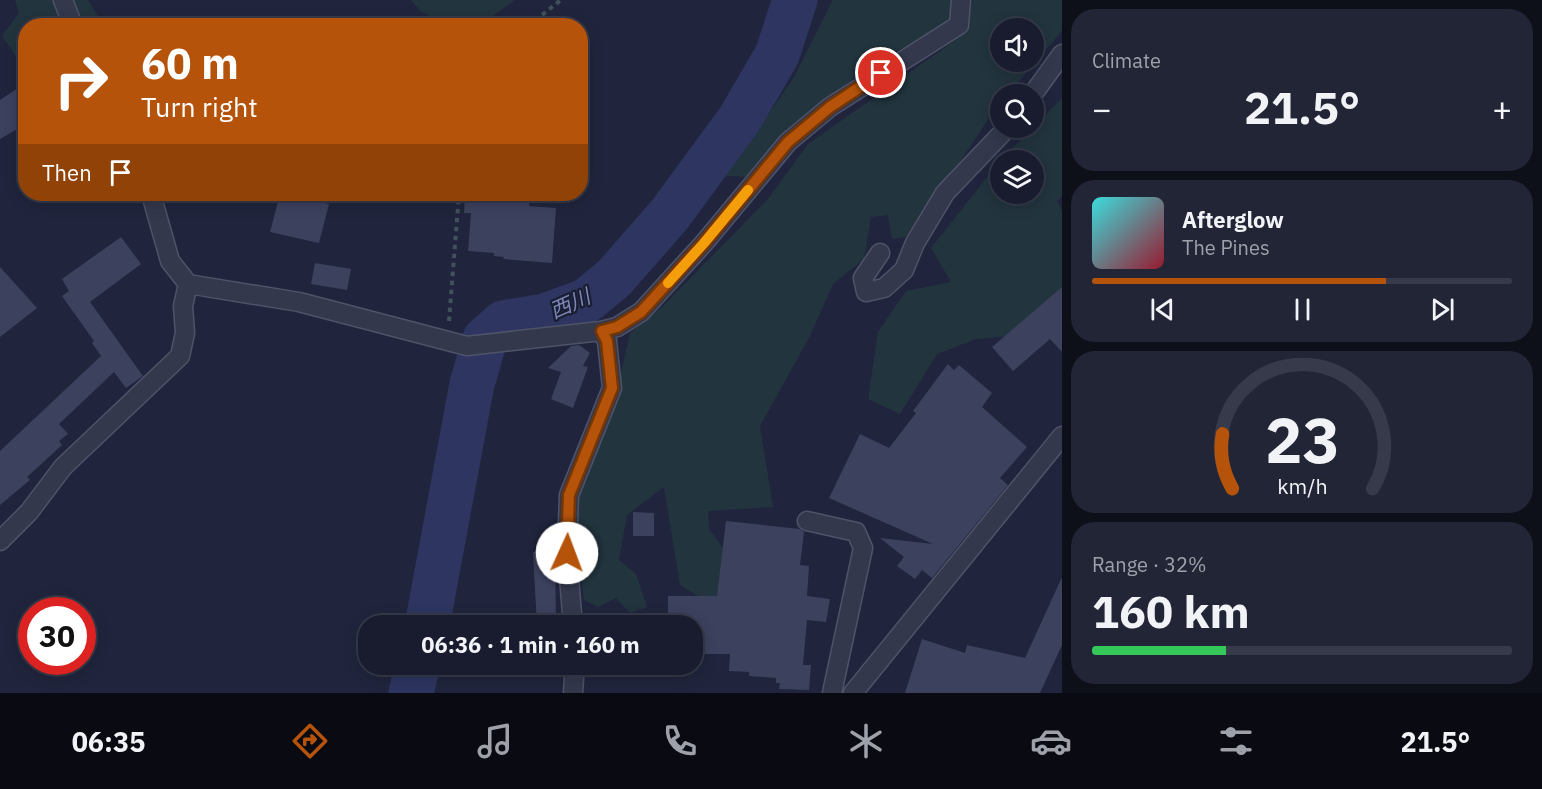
<!DOCTYPE html>
<meta charset="utf-8">
<style>
:root{--surface:#181c2e;--page:#212536;--text:#f1f3f6;--muted:#9fa1aa;--line:#363a4a;--accent:#b45309}
body{margin:0;font-family:"IBM Plex Sans","Noto Sans JP",sans-serif;background:var(--page);color:var(--text);height:100vh;display:flex;flex-direction:column;font-size:22px;white-space:nowrap}
*{box-sizing:border-box;margin:0}
p{font-size:20px;color:var(--muted)}
.icon{flex:none;width:33px;height:33px;fill:none;stroke:currentColor;stroke-width:2;stroke-linecap:round;stroke-linejoin:round}
.map{position:relative;flex:1;overflow:hidden}
.drawer{display:flex;flex-direction:column;gap:9px;padding:9px;background:#0d0f19;width:480px}
.drawer>*{flex:none}
.banner{position:absolute;left:18px;top:18px;width:570px;height:183px;border-radius:24px;box-shadow:0 3px 15px #0003,0 0 0 2px var(--line);background:#b45309;color:#fff;overflow:hidden}
.controls{position:absolute;left:990px;top:18px;display:grid;gap:12px}
.controls a{display:grid;place-items:center;width:54px;height:54px;border-radius:50%;background:var(--surface);box-shadow:0 3px 15px #0003,0 0 0 2px var(--line);font-size:30px}
.speed{position:absolute;left:18px;top:597px;display:flex;gap:12px;font-size:30px;font-weight:700;text-align:center}
.speed>*{display:grid;place-content:center;width:78px;height:78px;border-radius:50%;background:var(--surface);box-shadow:0 3px 15px #0003,0 0 0 2px var(--line);line-height:1}
.speed .limit{border:9px solid #d22;background:#fff;color:#111}
.pin{position:absolute;display:grid;place-items:center;width:51px;height:51px;color:#fff;margin:-26px;border:3px solid #fff;border-radius:50%;box-shadow:0 2px 6px #0007}
.me{position:absolute;width:66px;margin:-33px;rotate:2deg;stroke-linejoin:round;filter:drop-shadow(0 0 4px #0008)}
.turn{display:flex;align-items:center;gap:21px;height:126px;padding:0 24px;font-size:27px}
.turn .icon{width:78px;height:78px;stroke-width:2.5}
.turn b{display:block;font-size:42px;line-height:51px}
.then{display:flex;align-items:center;height:57px;padding:0 24px;background:#0003;gap:12px;font-size:22px}
.big{font-size:45px;font-weight:700;line-height:1.1}
.drawer .tile{flex:1;display:flex;flex-direction:column;justify-content:center;gap:9px;min-width:0;padding:0 21px;border-radius:24px;background:var(--page)}
.drawer .dial{align-items:center;gap:0}
.dial svg{height:156px;overflow:visible;fill:none;stroke:var(--line);stroke-width:7;stroke-linecap:round;text-anchor:middle}
.dial text{fill:var(--text);stroke:none}
.song{display:flex;align-items:center;gap:18px}
.cover{width:72px;height:72px;border-radius:9px;background:linear-gradient(135deg,hsl(180 70% 55%),hsl(350 70% 35%))}
.played{height:6px;border-radius:3px;background:linear-gradient(90deg,var(--accent) 70%,var(--line) 70%)}
.keys{display:flex;justify-content:space-around;direction:ltr}
.heat{display:flex;justify-content:space-between;align-items:center;font-size:33px;direction:ltr}
.charge{height:9px;border-radius:4px;background:linear-gradient(90deg,#34c759 32%,var(--line) 0)}
.trip{position:absolute;left:358px;top:615px;width:345px;height:60px;border-radius:24px;background:var(--surface);box-shadow:0 3px 15px #0003,0 0 0 2px var(--line);font-weight:700;line-height:60px;text-align:center}
.tabs{display:flex;height:96px;justify-content:space-around;align-items:center;background:#0a0b12;color:var(--muted)}
.tabs .icon{width:42px;height:42px}
.tabs .selected{color:var(--accent)}
.tabs b{font-size:27px;color:var(--text)}
main{display:flex;flex:1;min-height:0}
.map>svg:first-child{display:block}
.green{fill:#22343e;fill-rule:evenodd}
.lines{fill:none;stroke-linecap:round;stroke-linejoin:round}
.river{stroke:#2d3560;stroke-width:45}
.building{fill:#3c415e}
.street-casing{stroke:#4f5368;stroke-width:21}
.path{stroke:#40515b;stroke-width:4;stroke-dasharray:4.5 4.5;stroke-linecap:butt}
.street{stroke:#34384d;stroke-width:18}
.route-casing{stroke:#753606;stroke-width:15}
.route{stroke:#b45309;stroke-width:10}
.slow{stroke:#f59e0b;stroke-width:10}
.labels{text-anchor:middle;stroke-width:4.5;stroke-linejoin:round;paint-order:stroke}
.water-label{font-size:21px;font-style:italic;fill:#7c87b8;stroke:#1a1e32}
</style>
<main>
<div class="map">
<svg width="1062" height="693" viewBox="0 0 1062 693">
<rect width="100%" height="100%" fill="#20253d"/>
<!-- green -->
<path class="green" d="M15,0h73l16,25 -78,1 -2,42 -22,-32 17,-23z
M411,0h104l-36,26 -31,-1 -28,-14z
M833,0h119l-3,22 -81,46 -66,49 -49,60 -27,-1 68,-99z
M973,0h89v31l-54,63h-8v10l-11,14 -78,118 -19,3 -4,-24 -17,2 -7,42 -31,25 -23,52 -50,90 13,81 -65,4 1,18 14,19 6,51 -19,4 -30,-18 -16,-98 -37,28 -8,45 17,14 11,33 -17,6 -14,-15 -18,9 -14,-7 -9,-78 6,-41 37,-94 12,-54 34,-28 103,-105 41,-56 152,-107zM1000,28h34v34h-34z
M1062,98v99l-5,4 5,10v79l-30,44 -56,5 -39,15 -37,60 -32,-15 10,-67 28,-41 45,-9 -20,-34 69,-87v33h34v-34h-33z"/>
<g class="lines">
<!-- river -->
<path class="river" d="M427,626l45,-242 13,-45 18,-16 42,-7 41,-15 28,-23 56,-64 69,-94 38,-65 18,-55
M411,693l7,-29"/>
</g>
<!-- building -->
<path class="building" d="M18,88l8,12v24l-26,15v-39z
M280,194l49,10 -10,39 -49,-11z
M465,194h46l19,6 -1,6 27,2 -4,55 -49,-4 1,-2 -10,-1v-3l-26,-2 3,-38h-7z
M121,237l20,27 -51,38 53,74 -17,12 -12,-16 -55,52 9,10 -9,7 3,4 -35,32 3,3 -30,25v-54l101,-95 -9,-13 2,-2 -32,-45 7,-5 -7,-12z
M315,263l36,6 -4,21 -36,-6z
M0,267l37,41 -37,29z
M1062,287v65l-12,-13 -37,32 -21,-24z
M579,345l11,8 -7,13 5,1 -15,41 -22,-9 10,-27 -13,-4 23,-22z
M948,364l6,6 5,-5 33,28 -10,14 45,40 -27,31 8,7 -76,93 -10,-8 -7,9 -18,-13 7,-9 -24,-19 53,6 -104,-46 31,-64 29,14 27,-35 -3,-2z
M633,512l21,1v23h-21z
M726,521l74,8 4,3 -4,33 9,1 -2,30 23,3 -4,23 -19,-2 -4,45h8l-2,25 -30,-1 1,-6h-4v-5l-27,-2v-4l-20,-1 1,-17h-37v-28h-25v-30h49z
M555,551l1,75h-19l-4,-74z
M1062,577v68l-22,48h-135l17,-54 43,14 2,-8 58,13z"/>
<g class="lines">
<!-- street casing -->
<g class="street-casing">
<path id="street" d="M63,0l10,26
M1033,94l29,-40
M151,194l19,67 18,23 111,18 168,44 134,-15 16,-4 24,-15 63,-69 84,-101 42,-35 129,-82 2,-25
M880,253l-17,25 3,14 18,-4 20,-18 11,-27 30,-50 62,-65
M807,521l49,11 7,16 -31,145
M0,541l29,-29 34,-45 117,-111 5,-23 -2,-27 5,-22
M573,626l-6,-73 2,-58 43,-107 -5,-47 -6,-10
M573,693l2,-29
M853,693l209,-257"/>
</g>
<!-- path -->
<path class="path" d="M223,26l4,-3 32,-2 35,5
M528,26l33,-26
M449,321l10,-127"/>
<!-- street -->
<use href="#street" class="street"/>
</g>
<g class="lines">
<!-- route casing -->
<g class="route-casing">
<path id="route" d="M567,553l2,-58 43,-107 -5,-47 -5,-10 15,-4 24,-15 63,-69 84,-101 42,-35 51,-34"/>
</g>
<!-- route -->
<use href="#route" class="route"/>
<!-- slow -->
<path class="slow" d="M668,283l36,-40 44,-53"/>
</g>
<g class="labels">
<!-- water labels -->
<g class="water-label">
<text transform="translate(570 304) rotate(-24)" y="7">西川</text>
</g>
</g>
</svg>
<div class="controls">
<a><svg class="icon" aria-label="sound" viewBox="0 0 24 24"><path d="M4 9h4l5-4v14l-5-4H4zM17 9q2 3 0 6"/></svg></a>
<a><svg class="icon" aria-label="search" viewBox="0 0 24 24"><circle cx="10" cy="10" r="6"/><path d="M15 15l6 6"/></svg></a>
<a><svg class="icon" aria-label="layers" viewBox="0 0 24 24"><path d="M12 4l9 5-9 5-9-5zM3 14l9 5 9-5"/></svg></a>
</div>
<div class="speed"><div class="limit">30</div></div>
<div class="pin" style="left:881px;top:73px;background:#d93025"><svg class="icon" aria-label="arrive" viewBox="0 0 24 24"><path d="M6 21V4h12l-3 4 3 4H6"/></svg></div>
<svg class="me" style="left:567px;top:553px" viewBox="-20 -20 40 40"><circle r="19" fill="#fff"/><path d="M0-13L10 11 0 6-10 11z" fill="#b45309"/></svg>
<div class="trip">06:36 · 1 min · 160 m</div>
<div class="banner">
<div class="turn"><svg class="icon" aria-label="right" viewBox="0 0 24 24"><path d="M7 20v-9h11M14 6l5 5-5 5"/></svg><div><b>60 m</b>Turn right</div></div>
<div class="then">Then<svg class="icon" aria-label="arrive" viewBox="0 0 24 24"><path d="M6 21V4h12l-3 4 3 4H6"/></svg></div>
</div>
</div>
<section class="drawer">
<div class="tile"><p>Climate</p>
<div class="heat"><a>−</a><b class="big">21.5°</b><a>+</a></div>
</div>
<div class="tile">
<div class="song"><i class="cover"></i><div><b>Afterglow</b><p>The Pines</p></div></div>
<div class="played"></div>
<div class="keys"><svg class="icon" aria-label="previous" viewBox="0 0 24 24"><path d="M18 5L8 12l10 7zM5 5v14"/></svg><svg class="icon" aria-label="pause" viewBox="0 0 24 24"><path d="M8 5v14M16 5v14"/></svg><svg class="icon" aria-label="next" viewBox="0 0 24 24"><path d="M6 5l10 7-10 7zM19 5v14"/></svg></div>
</div>
<div class="tile dial"><svg viewBox="0 0 100 80">
<path d="M14 69A42 42 0 1 1 86 69"/>
<path d="M14 69A42 42 0 0 1 9 41" stroke="#b45309"/>
<text x="50" y="56" font-size="32" font-weight="700">23</text>
<text x="50" y="72" font-size="11">km/h</text>
</svg></div>
<div class="tile"><p>Range · 32%</p><b class="big">160 km</b><div class="charge"></div></div>
</section>
</main>
<nav class="tabs">
<b>06:35</b>
<svg class="icon selected" aria-label="directions" viewBox="0 0 24 24"><path d="M12 3l9 9-9 9-9-9zM9 14v-3h6M13 9l2 2-2 2"/></svg>
<svg class="icon" aria-label="music" viewBox="0 0 24 24"><path d="M9 18V5l10-2v13"/><circle cx="6" cy="18" r="3"/><circle cx="16" cy="16" r="3"/></svg>
<svg class="icon" aria-label="phone" viewBox="0 0 24 24"><path d="M5 4h4l2 5-3 2q2 4 5 5l2-3 5 2v4C11 20 4 13 5 4z"/></svg>
<svg class="icon" aria-label="climate" viewBox="0 0 24 24"><path d="M12 3v18M4 7l16 10M4 17L20 7"/></svg>
<svg class="icon" aria-label="car" viewBox="0 0 24 24"><path d="M5 17H2v-5l4-1 3-4h7l3 4 3 1v5h-3M9 17h6M6 11h13"/><circle cx="7" cy="17" r="2"/><circle cx="17" cy="17" r="2"/></svg>
<svg class="icon" aria-label="filters" viewBox="0 0 24 24"><path d="M4 7h16M4 17h16"/><circle cx="9" cy="7" r="2"/><circle cx="15" cy="17" r="2"/></svg>
<b>21.5°</b>
</nav>
